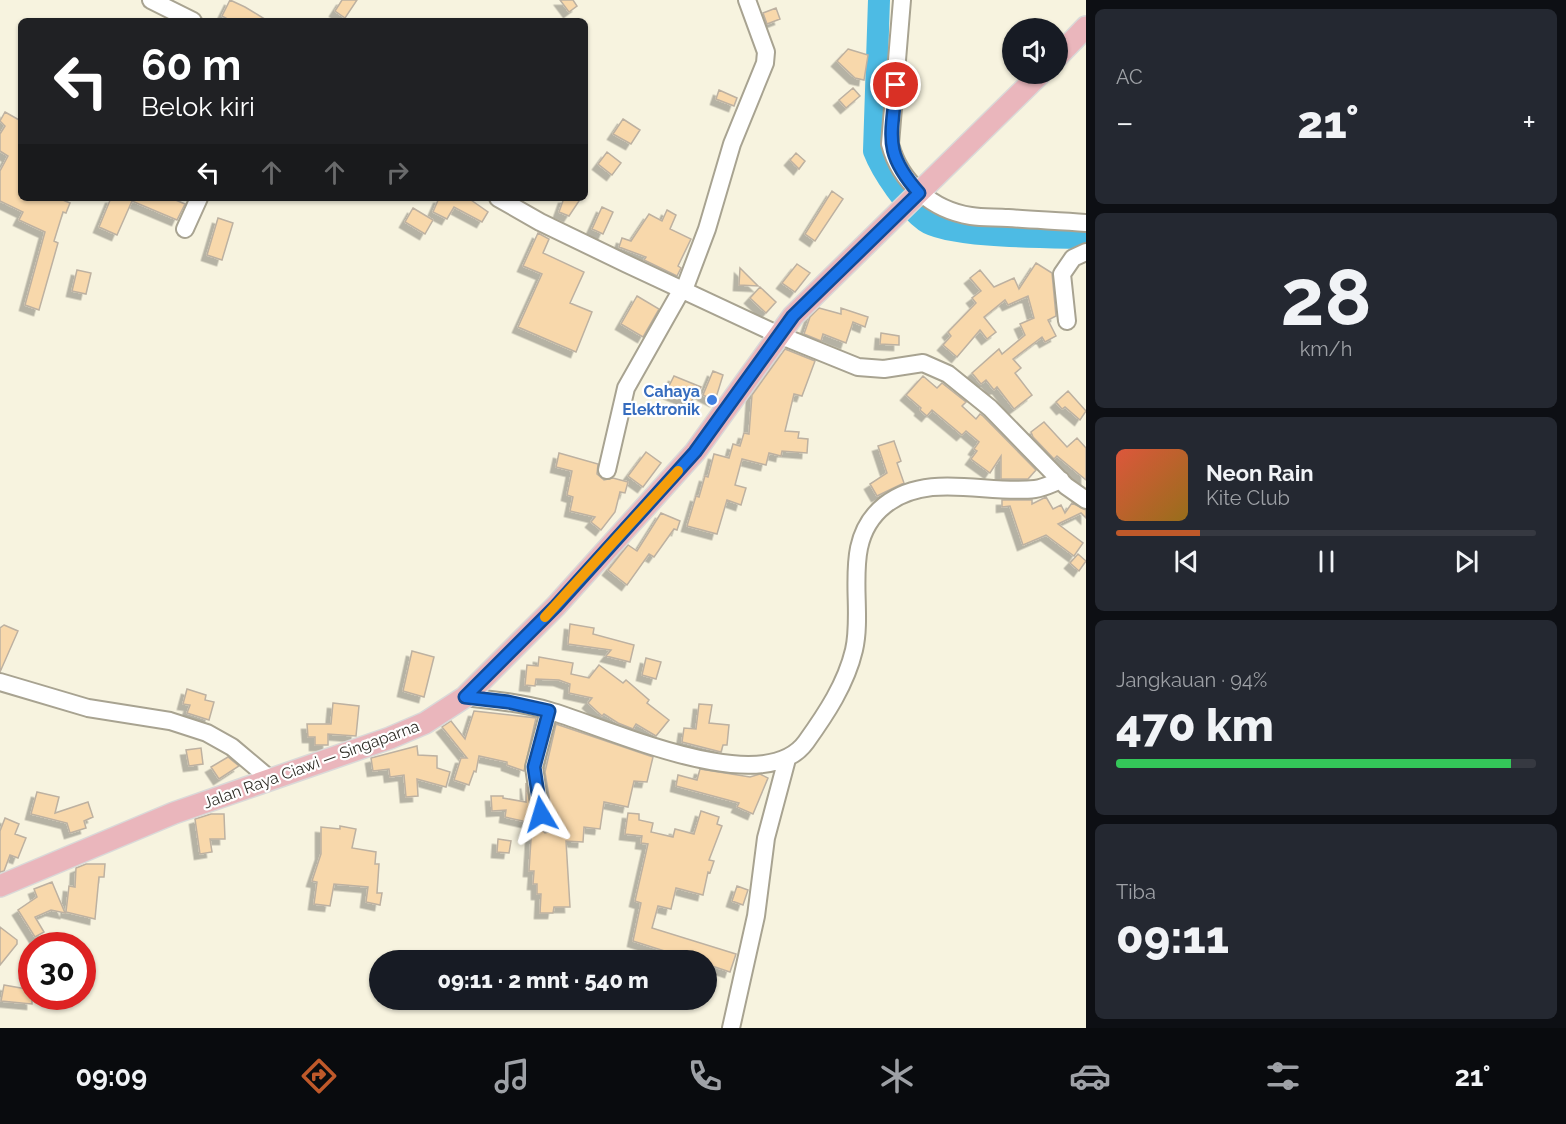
<!DOCTYPE html>
<html lang="id">
<meta charset="utf-8">
<style>
:root{--surface:#171b24;--page:#242831;--text:#f1f3f6;--muted:#9ea1a6;--line:#363941;--accent:#bf592a}
body{margin:0;font-family:Raleway,sans-serif;background:var(--page);color:var(--text);height:100vh;display:flex;flex-direction:column;font-size:22px;white-space:nowrap}
*{box-sizing:border-box;margin:0}
p{font-size:20px;color:var(--muted)}
.icon{flex:none;width:33px;height:33px;fill:none;stroke:currentColor;stroke-width:2;stroke-linecap:round;stroke-linejoin:round}
.map{position:relative;flex:1;overflow:hidden}
.panel{display:flex;flex-direction:column;gap:9px;padding:9px;background:#0d0f14;width:480px}
.panel>*{flex:none}
.hud{position:absolute;left:18px;top:18px;width:570px;height:183px;border-radius:9px;box-shadow:0 2px 4px #0004;background:#202124;color:#fff;overflow:hidden}
.fabs{position:absolute;left:1002px;top:18px;display:grid;gap:12px}
.fabs a{display:grid;place-items:center;width:66px;height:66px;border-radius:50%;background:var(--surface);box-shadow:0 2px 4px #0004;font-size:30px}
.speed{position:absolute;left:18px;top:932px;display:flex;gap:12px;font-size:30px;font-weight:700;text-align:center}
.speed>*{display:grid;place-content:center;width:78px;height:78px;border-radius:50%;background:var(--surface);box-shadow:0 2px 4px #0004;line-height:1}
.speed .limit{border:9px solid #d22;background:#fff;color:#111}
.pin{position:absolute;display:grid;place-items:center;width:51px;height:51px;color:#fff;margin:-26px;border:3px solid #fff;border-radius:50%;box-shadow:0 2px 6px #0007}
.me{position:absolute;width:66px;margin:-33px;rotate:353deg;stroke-linejoin:round;filter:drop-shadow(0 0 4px #0008)}
.turn{display:flex;align-items:center;gap:21px;height:126px;padding:0 24px;font-size:27px}
.turn .icon{width:78px;height:78px;stroke-width:2.5}
.turn b{display:block;font-size:42px;line-height:51px}
.lanes{display:flex;align-items:center;height:57px;padding:0 24px;background:#0003;justify-content:center;gap:30px;direction:ltr}
.lanes .off{opacity:.35}
.big{font-size:45px;font-weight:800;line-height:1.1}
.panel .card{flex:1;display:flex;flex-direction:column;justify-content:center;gap:9px;min-width:0;padding:0 21px;border-radius:9px;background:var(--page)}
.panel .dial{align-items:center;gap:0}
.dial b{font-size:78px;line-height:1}
.song{display:flex;align-items:center;gap:18px}
.cover{width:72px;height:72px;border-radius:9px;background:linear-gradient(135deg,hsl(10 70% 55%),hsl(40 70% 35%))}
.played{height:6px;border-radius:3px;background:linear-gradient(90deg,var(--accent) 20%,var(--line) 20%)}
.keys{display:flex;justify-content:space-around;direction:ltr}
.heat{display:flex;justify-content:space-between;align-items:center;font-size:33px;direction:ltr}
.charge{height:9px;border-radius:4px;background:linear-gradient(90deg,#34c759 94%,var(--line) 0)}
.trip{position:absolute;left:369px;top:950px;width:348px;height:60px;border-radius:30px;background:var(--surface);box-shadow:0 2px 4px #0004;font-weight:800;line-height:60px;text-align:center}
.menu{display:flex;height:96px;justify-content:space-around;align-items:center;background:#090b0e;color:var(--muted)}
.menu .icon{width:42px;height:42px}
.menu .selected{color:var(--accent)}
.menu b{font-size:27px;color:var(--text)}
main{display:flex;flex:1;min-height:0}
.map>svg:first-child{display:block}
.lines{fill:none;stroke-linecap:round;stroke-linejoin:round}
.river{stroke:#4dbbe4;stroke-width:22}
.building{fill:#f8d8ab;stroke:#bdb1a1;stroke-width:1.5;filter:url(#shadow)}
.minor-casing{stroke:#a8a391;stroke-width:20}
.major-casing{stroke:#dad9d8;stroke-width:24}
.minor{stroke:#fff;stroke-width:16}
.major{stroke:#eab6bc;stroke-width:21}
.route-casing{stroke:#114b97;stroke-width:15}
.route{stroke:#1a73e8;stroke-width:10}
.slow{stroke:#f59e0b;stroke-width:10}
.shop-dot{fill:#3f7fe0;stroke:#fff;stroke-width:2}
.labels{text-anchor:middle;stroke-width:4.5;stroke-linejoin:round;paint-order:stroke}
.shop-label{font-size:16px;font-weight:bold;fill:#366cbe;stroke:#fff;text-anchor:end}
.street-label{font-size:16px;fill:#302e27;stroke:#fff}
</style>
<main>
<div class="map">
<svg width="1086" height="1028" viewBox="0 0 1086 1028">
<defs>
<filter id="shadow"><feDropShadow dx="-5.5" dy="5.5" stdDeviation="0" flood-color="#0004"/></filter>
</defs>
<rect width="100%" height="100%" fill="#f7f3df"/>
<g class="lines">
<!-- river -->
<path class="river" d="M879,0l-5,151c8,21 33,57 51,70 23,17 129,16 161,17"/>
</g>
<!-- building -->
<path class="building" d="M230,0l15,7 23,14h-37l-9,-5z
M342,0h15l-12,18 -10,-7z
M560,0h13l4,6 -8,6z
M776,8l4,11 -13,5 -4,-11z
M848,49l20,6 -4,25 -9,-2 -18,-17z
M853,88l7,8 -14,12 -7,-8z
M719,90l18,8 -3,8 -18,-7z
M5,112l16,9v77h37l12,5 -4,10 -3,-1 -9,29 4,2 -19,67 -14,-5 20,-73 -26,-12 4,-8 -23,-11v-30l8,-15 -8,-5v-17l5,-8 -5,-5z
M623,119l17,11 -9,14 -18,-10z
M607,152l14,11 -9,12 -14,-11z
M796,153l9,8 -6,8 -9,-9z
M832,191l11,8 -28,42 -10,-7z
M111,198h60l14,6 -8,16 -45,-19 -15,34 -18,-8z
M439,198h29l20,14 -6,10 -28,-15 -7,12 -14,-7z
M564,198h17l-12,18 -10,-4z
M602,207l11,5 -10,22 -11,-5z
M413,208l20,12 -8,14 -20,-12z
M667,210l9,5 -6,14 21,10 -13,27 3,2 -4,8 -33,-16 2,-3 -27,-10 3,-9 9,3 18,-27 13,7z
M218,218l15,5 -11,37 -15,-5z
M538,233l11,6 -6,14 41,19 -14,31 22,9 -16,40 -58,-25 24,-53 -19,-8z
M1036,263l16,10 4,43 -8,4 8,16 -11,6 -3,-5 -29,22 8,9 -6,5 17,22 -18,14 -17,-22 -3,3 -8,-10 -5,4 -9,-11 27,-24 3,5 23,-19 -5,-11 14,-6 -6,-22 -20,9 -3,-5 -21,17 12,15 -9,7 -7,-9 -23,27 -14,-12 8,-9 -3,-4 28,-29 -4,-5 9,-7 -11,-13 10,-8 14,17 20,-9 5,11z
M797,264l13,9 -15,19 -13,-9z
M740,268l18,18 -19,-1z
M77,270l14,3 -5,21 -14,-3z
M760,287l16,15 -10,11 -16,-15z
M637,296l22,13 -16,28 -22,-13z
M819,308l22,6v-6l27,9 -3,10 -12,-5 -7,21 -23,-9 -2,7 -17,-7 6,-17z
M881,333l18,3v9l-19,-1z
M785,349l30,12 -13,35 -8,-2 -9,37 14,1 -1,6 10,1 -1,14 -25,-2 -1,5 -12,-3 -3,12 -24,-6 -7,26 11,3 -5,17 -14,-5 -10,34 -30,-8 9,-30 3,1 6,-21 3,1 6,-23 15,4 4,-14 7,2 4,-13 5,1 3,-39z
M713,371l10,4 -8,26 -12,-6z
M674,376l27,11 -5,12 -3,-1 -2,4 -25,-10z
M923,376l14,12 5,-5 24,19 -4,4 14,13 4,-5 3,2 53,54 -8,9h-27v-23l-11,17 -19,-14 6,-8 -3,-2 5,-7 -13,-11 -4,4 -30,-25 -5,6 -7,-6 1,-2 -15,-13z
M1068,391l18,20 -6,9 -15,-13 -3,2 -6,-7z
M1044,422l23,25 10,-9 9,10v32l-29,-24 -3,3 -21,-22 -2,-5z
M894,441l7,20 -4,2 7,20 -27,13 -7,-12 17,-11 -9,-27z
M646,452l15,11 -18,24 -15,-11z
M559,453l39,11 -1,10 7,6 9,-2 15,4 -3,11 -5,-1 -5,20 -14,18 -10,-8 4,-5 -25,-6 3,-14 -6,-2 5,-24 -16,-4z
M1046,497l7,12 8,-4 4,8 7,-10 14,7v8l-5,-5 -23,11 25,19 -9,13 -28,-21 -23,10 -13,-39 -8,1v-7h30v4z
M661,513l19,8 -3,9 -3,-1 -20,28 -5,-3 -22,31 -19,-15 20,-25 9,6z
M1078,554l8,7 -7,10 -9,-8z
M570,624l24,4 -1,6 41,11 -4,17 -24,-6 5,-6 -43,-6z
M4,625l14,6 -18,41v-44z
M412,651l22,6 -10,40 -21,-6z
M539,657l34,6 -2,11 18,4 10,-13 24,18 3,-3 23,20 -2,3 22,17 -13,16 -20,-12 -3,5 -15,-6 -14,-9 -2,2 -14,-13 4,-5 -23,-5 1,-9 -11,-4 -23,-1 -1,7 -10,-1 2,-20 11,1z
M646,658l15,4 -5,17 -14,-4z
M187,689l19,6 -1,5 9,2 -5,18 -22,-7 3,-8 -7,-1z
M333,703l26,3 -3,30 -28,-2v11h-13v-8h-7l-1,-13h24z
M699,704l13,1 -3,18 20,2 -2,20h-4l-2,7 -39,-10 2,-14 12,1z
M474,711l62,7 -12,53 -17,-6v-3l-28,-6 -3,16 -2,-1 -5,14 -15,-5 7,-22h6l-25,-31 9,-6 14,18z
M556,724l97,33 -6,25 -13,-1 -6,26 -24,-5 -4,27 -16,-2 -1,15 -17,-1 4,66h-16l-1,6h-13l1,-19h-4v-10h-4l1,-13h-5l3,-48 -27,-6 1,-7 -14,1 -1,-15h12v2l23,4v-19l7,38 12,12 11,-3 3,-9 -8,-12 -6,-37z
M417,746l1,9 19,1v12l13,4 -4,15 -29,-8 1,17 -12,1 -2,-22 -14,2 -1,-8 -16,2 -2,-13z
M201,748l2,16 -14,2 -3,-16z
M228,757l11,9 -20,13 -8,-12z
M700,769l50,8 10,-3 8,4 -15,36 -16,-7 2,-4 -63,-17 2,-11 19,5z
M37,792l22,5 -4,16 33,-11 5,15 -9,4 2,7 -16,5 -3,-10 -36,-9z
M701,811l18,6 -2,7 5,2 -13,34 5,1 -4,12 -2,-1 -5,23 -27,-7 -5,21 -13,-3 -6,22 84,26 -6,18 -24,-8v-4h-13l-60,-19 8,-38 -6,-2 13,-57 -7,-1 1,-7 -17,-2 3,-21 11,1v6l14,3 -2,9 22,5 2,-8 19,5z
M211,814h13l1,25h-15l2,13 -12,2 -5,-35z
M5,818l14,6 -4,10 11,4 -8,20 -8,-3 -6,16 -4,1v-41z
M340,826l16,3 -4,19 24,4 -1,12h4l-2,29h5l-2,12 -14,-3 2,-15 -34,-3 -4,22 -16,-2 3,-22 -5,-1 9,-27v-27l19,2z
M498,839l13,2 -2,12 -12,-1z
M86,864h19l-1,13h-5l-4,42 -29,-7 3,-26 6,1 1,-19z
M52,882l13,31 -14,-3 -16,7 9,15 -9,5 -17,-27 19,-13 -3,-8z
M737,886l11,4 -5,15 -11,-4z
M0,927l17,13v4l-17,21z
M4,985l28,5v14l-31,-3z"/>
<g class="lines">
<!-- minor casing -->
<g class="minor-casing">
<path id="minor" d="M151,0l42,21
M902,0l-12,144c10,38 42,66 81,72 12,2 25,1 37,2 26,2 52,3 78,5
M498,198l42,24 87,42 152,71 79,32 26,2 39,-6 25,11 42,34 76,78 20,14
M185,229l14,-31
M684,290l23,-61 25,-85 33,-81 1,-11 -19,-52
M1067,321l-5,-47 11,-16 13,-6
M607,470l19,-82 56,-99
M0,682l88,26 82,13 37,12 25,14 38,32
M465,697c28,3 57,6 85,14 56,16 213,91 256,31 20,-28 40,-58 48,-92 11,-47 -15,-109 31,-145 43,-34 102,-10 150,-16 9,-1 18,-6 26,-9
M549,823l-8,-9 -7,-47 15,-56
M731,1028l25,-112 10,-78 21,-79"/>
</g>
<!-- major casing -->
<g class="major-casing">
<path id="major" d="M1058,56l28,-29
M0,886l174,-73 216,-75 35,-15 40,-26 91,-91 139,-154 98,-136 247,-242"/>
</g>
<!-- minor -->
<use href="#minor" class="minor"/>
<!-- major -->
<use href="#major" class="major"/>
</g>
<g class="lines">
<!-- route casing -->
<g class="route-casing">
<path id="route" d="M541,814l-7,-47 15,-56 -41,-9 -43,-5 91,-91 139,-154 98,-136 126,-123c-37,-42 -27,-56 -23,-108"/>
</g>
<!-- route -->
<use href="#route" class="route"/>
<!-- slow -->
<path class="slow" d="M545,617l133,-146"/>
</g>
<!-- markers -->
<circle class="shop-dot" cx="712" cy="400" r="6"/>
<g class="labels">
<!-- shop labels -->
<g class="shop-label">
<text x="700" y="397">Cahaya<tspan x="700" dy="18">Elektronik</tspan></text>
</g>
<!-- street labels -->
<g class="street-label">
<text transform="translate(311 764) rotate(-20)" y="6">Jalan Raya Ciawi — Singaparna</text>
</g>
</g>
</svg>
<div class="fabs">
<a><svg class="icon" aria-label="sound" viewBox="0 0 24 24"><path d="M4 9h4l5-4v14l-5-4H4zM17 9q2 3 0 6"/></svg></a>
</div>
<div class="speed"><div class="limit">30</div></div>
<div class="pin" style="left:896px;top:85px;background:#d93025"><svg class="icon" aria-label="arrive" viewBox="0 0 24 24"><path d="M6 21V4h12l-3 4 3 4H6"/></svg></div>
<svg class="me" style="left:541px;top:814px" viewBox="-20 -20 40 40"><path d="M0-17L14 15 0 8-14 15z" fill="#1a73e8" stroke="#fff" stroke-width="4"/></svg>
<div class="trip">09:11 · 2 mnt · 540 m</div>
<div class="hud">
<div class="turn"><svg class="icon" aria-label="left" viewBox="0 0 24 24"><path d="M17 20v-9H6M10 6l-5 5 5 5"/></svg><div><b>60 m</b>Belok kiri</div></div>
<div class="lanes"><svg class="icon" aria-label="left" viewBox="0 0 24 24"><path d="M17 20v-9H6M10 6l-5 5 5 5"/></svg><svg class="icon off" aria-label="ahead" viewBox="0 0 24 24"><path d="M12 20V5M6 11l6-6 6 6"/></svg><svg class="icon off" aria-label="ahead" viewBox="0 0 24 24"><path d="M12 20V5M6 11l6-6 6 6"/></svg><svg class="icon off" aria-label="right" viewBox="0 0 24 24"><path d="M7 20v-9h11M14 6l5 5-5 5"/></svg></div>
</div>
</div>
<section class="panel">
<div class="card"><p>AC</p>
<div class="heat"><a>−</a><b class="big">21°</b><a>+</a></div>
</div>
<div class="card dial"><b>28</b><p>km/h</p></div>
<div class="card">
<div class="song"><i class="cover"></i><div><b>Neon Rain</b><p>Kite Club</p></div></div>
<div class="played"></div>
<div class="keys"><svg class="icon" aria-label="previous" viewBox="0 0 24 24"><path d="M18 5L8 12l10 7zM5 5v14"/></svg><svg class="icon" aria-label="pause" viewBox="0 0 24 24"><path d="M8 5v14M16 5v14"/></svg><svg class="icon" aria-label="next" viewBox="0 0 24 24"><path d="M6 5l10 7-10 7zM19 5v14"/></svg></div>
</div>
<div class="card"><p>Jangkauan · 94%</p><b class="big">470 km</b><div class="charge"></div></div>
<div class="card"><p>Tiba</p><b class="big">09:11</b></div>
</section>
</main>
<nav class="menu">
<b>09:09</b>
<svg class="icon selected" aria-label="directions" viewBox="0 0 24 24"><path d="M12 3l9 9-9 9-9-9zM9 14v-3h6M13 9l2 2-2 2"/></svg>
<svg class="icon" aria-label="music" viewBox="0 0 24 24"><path d="M9 18V5l10-2v13"/><circle cx="6" cy="18" r="3"/><circle cx="16" cy="16" r="3"/></svg>
<svg class="icon" aria-label="phone" viewBox="0 0 24 24"><path d="M5 4h4l2 5-3 2q2 4 5 5l2-3 5 2v4C11 20 4 13 5 4z"/></svg>
<svg class="icon" aria-label="climate" viewBox="0 0 24 24"><path d="M12 3v18M4 7l16 10M4 17L20 7"/></svg>
<svg class="icon" aria-label="car" viewBox="0 0 24 24"><path d="M5 17H2v-5l4-1 3-4h7l3 4 3 1v5h-3M9 17h6M6 11h13"/><circle cx="7" cy="17" r="2"/><circle cx="17" cy="17" r="2"/></svg>
<svg class="icon" aria-label="filters" viewBox="0 0 24 24"><path d="M4 7h16M4 17h16"/><circle cx="9" cy="7" r="2"/><circle cx="15" cy="17" r="2"/></svg>
<b>21°</b>
</nav>
